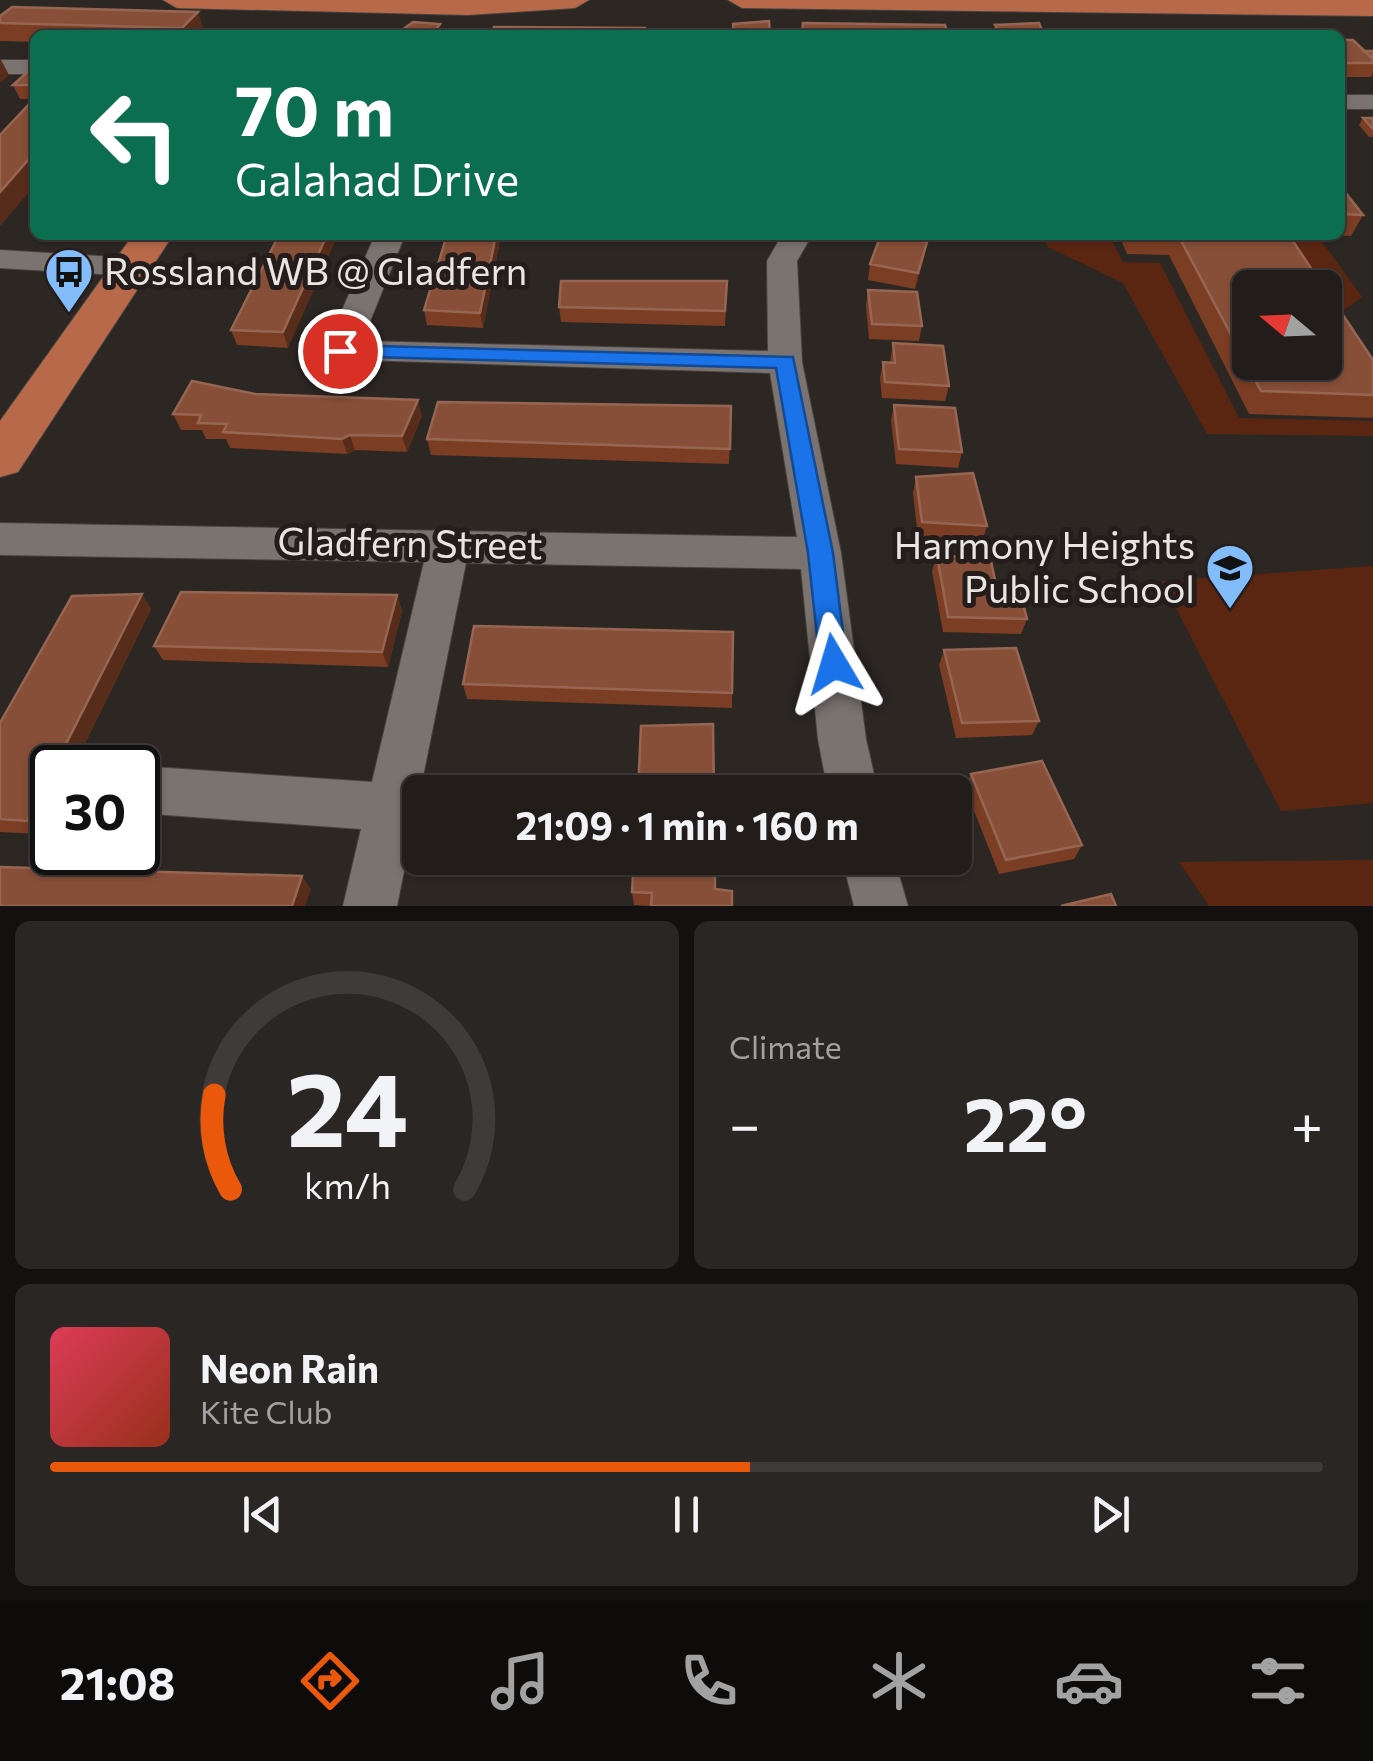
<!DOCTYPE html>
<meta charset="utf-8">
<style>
:root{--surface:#221d1b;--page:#2a2624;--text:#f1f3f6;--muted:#a2a2a3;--line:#3f3b3a;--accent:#ea580c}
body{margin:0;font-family:Commissioner,sans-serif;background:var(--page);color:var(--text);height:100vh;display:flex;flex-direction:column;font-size:38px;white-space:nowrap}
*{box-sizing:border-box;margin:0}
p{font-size:32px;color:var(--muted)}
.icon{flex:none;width:55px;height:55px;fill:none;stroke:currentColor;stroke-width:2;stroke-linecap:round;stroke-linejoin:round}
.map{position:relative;height:906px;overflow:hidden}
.sheet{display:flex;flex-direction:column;gap:15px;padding:15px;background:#13100f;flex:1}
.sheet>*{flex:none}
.banner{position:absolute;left:30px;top:30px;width:1315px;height:210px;border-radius:15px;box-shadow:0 2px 8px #0004,0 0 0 2px var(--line);background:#0b6e4f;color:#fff;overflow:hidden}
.needle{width:65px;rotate:289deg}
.controls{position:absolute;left:1232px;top:270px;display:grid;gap:20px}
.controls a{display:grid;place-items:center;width:110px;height:110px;border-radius:15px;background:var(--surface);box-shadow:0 2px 8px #0004,0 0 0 2px var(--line);font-size:50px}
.speed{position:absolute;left:30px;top:745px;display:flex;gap:20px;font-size:50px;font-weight:700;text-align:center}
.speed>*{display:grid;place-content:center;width:130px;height:130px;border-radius:50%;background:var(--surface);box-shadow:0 2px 8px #0004,0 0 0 2px var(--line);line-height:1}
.speed .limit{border:5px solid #111;border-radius:15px;background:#fff;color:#111}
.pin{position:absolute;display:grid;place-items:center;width:85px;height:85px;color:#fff;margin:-42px;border:5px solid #fff;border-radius:50%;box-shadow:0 2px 10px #0007}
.me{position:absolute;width:110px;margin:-55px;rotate:353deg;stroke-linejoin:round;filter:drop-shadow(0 0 8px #0008)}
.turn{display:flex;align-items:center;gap:35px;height:210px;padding:0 40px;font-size:45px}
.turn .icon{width:130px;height:130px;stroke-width:2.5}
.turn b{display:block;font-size:70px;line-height:85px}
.big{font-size:75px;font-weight:700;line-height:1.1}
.sheet .tile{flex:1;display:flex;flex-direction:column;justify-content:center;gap:15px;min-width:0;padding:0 35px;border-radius:15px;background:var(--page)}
.sheet .dial{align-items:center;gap:0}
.dial svg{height:260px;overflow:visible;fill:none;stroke:var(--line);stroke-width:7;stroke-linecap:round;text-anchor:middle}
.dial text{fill:var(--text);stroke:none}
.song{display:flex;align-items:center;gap:30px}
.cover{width:120px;height:120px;border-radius:15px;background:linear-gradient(135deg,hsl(350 70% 55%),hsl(10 70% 35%))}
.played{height:10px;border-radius:5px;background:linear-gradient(90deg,var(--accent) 55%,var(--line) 55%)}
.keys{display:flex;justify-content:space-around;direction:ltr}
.heat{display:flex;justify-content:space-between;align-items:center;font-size:55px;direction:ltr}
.sheet .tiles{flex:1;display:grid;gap:15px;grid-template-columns:1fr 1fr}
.tile:last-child{grid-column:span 2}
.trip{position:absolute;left:402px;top:775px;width:570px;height:100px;border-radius:15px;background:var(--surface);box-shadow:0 2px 8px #0004,0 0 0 2px var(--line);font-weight:700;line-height:100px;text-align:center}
.tab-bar{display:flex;height:160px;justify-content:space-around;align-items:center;background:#0e0c0b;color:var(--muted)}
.tab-bar .icon{width:70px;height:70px}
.tab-bar .current{color:var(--accent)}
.tab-bar b{font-size:45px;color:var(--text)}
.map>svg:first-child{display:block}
.green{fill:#5a2612}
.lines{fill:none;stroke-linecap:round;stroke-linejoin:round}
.minor-casing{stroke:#494340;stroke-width:2}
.major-casing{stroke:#494340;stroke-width:2}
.minor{fill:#7b7370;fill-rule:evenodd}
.major{fill:#b86949;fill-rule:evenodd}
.wall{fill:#7b3d23}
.shaded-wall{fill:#572c1b}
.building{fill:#874f38;stroke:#966653;stroke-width:2.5}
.route{fill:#1a73e8;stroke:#114b97;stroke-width:2.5}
.labels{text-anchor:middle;stroke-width:10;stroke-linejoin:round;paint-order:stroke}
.poi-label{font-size:38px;fill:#e9e5e3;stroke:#241d1b;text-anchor:start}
.street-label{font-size:38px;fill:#e9e5e3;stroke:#241d1b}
</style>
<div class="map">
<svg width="1373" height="906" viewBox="0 0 1373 906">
<rect width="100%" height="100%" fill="#2d2724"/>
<!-- green -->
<path class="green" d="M1041,235l70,3 12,24 37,1 79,155 134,3v15l-166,-2 -84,-151 -75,-36z
M1275,239h45l42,58 -24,18 -13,1v-28l-19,-1z
M1373,566v237l-92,8 -119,-230z
M1373,860v46h-164l-30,-44z"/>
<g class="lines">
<!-- minor casing -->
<g class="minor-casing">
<path id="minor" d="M0,60h35v14h-35z
M1340,95h33v14h-33z
M375,235h30l-43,106 406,10 -1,-90 15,-26h30l-15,26 5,101 39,191 25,186 12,53h-50l-10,-53 -17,-170 -335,-6 -69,343h-54l18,-77 -223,-16 1,-47 233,16 52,-220 -424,-7v-32l797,14 -27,-164 -441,-14 -5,-8z
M0,250l132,8 11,3 4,6 -4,6 -11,3 -132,-8z
M842,858h52l14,48h-54z"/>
</g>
<!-- major casing -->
<g class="major-casing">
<path id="major" d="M163,0h426l-14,8 -107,7 -291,-7z
M728,0h645v16l-631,-8z
M133,235h40l-155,237 -18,5v-56z"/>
</g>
<!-- minor -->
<use href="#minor" class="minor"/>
<!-- major -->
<use href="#major" class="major"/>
</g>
<!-- wall -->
<path class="wall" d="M12,7l192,23 -5,5h-164v7l-35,-1v-25z
M995,25l49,10h-51z
M1340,40l24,11h9v22l-2,4h-31z
M35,68v117l-35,40v-90l34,-36h-14l-7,-14z
M1363,118h10v19h-4l-10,-12z
M1340,214l23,1 -12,21 -31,-1h20z
M279,235l9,113 -51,-3 -6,-15z
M447,235h54l-18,93 -56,-3 -3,-15z
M1119,235h170l84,125v58l-124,-4 -80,-159 -42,-1z
M924,258l-9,31 -47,-9 2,-16z
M727,281l-2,45 -164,-4 -2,-15z
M868,290l54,36 -3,15 -50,-2 -3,-33z
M893,343l56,43 -4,15 -63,-3 -2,-20 3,-16 7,1z
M255,394l167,22 -15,36 -52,-2 -8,4 -117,-6 -4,-9h-20l-4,-9h-21l-8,-16z
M894,405l68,47 -4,16 -62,-4 -5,-44z
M731,406l-2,58 -298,-9 -4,-16z
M916,477l71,49 -5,16 -64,-4 -5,-45z
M937,556l59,28 31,35 -6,15 -78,-2 -11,-61z
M142,594l9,15 -78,159h-21l-12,66 -40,-2v-109z
M397,595l5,16 -14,56 -225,-7 -9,-14z
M944,650l95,71 -7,14 -76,3 -17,-73z
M463,684l269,9v15l-265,-9z
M971,774l111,71 -8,14 -75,15 -34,-86z
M715,889l-64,17 -17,-1 -2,-13z"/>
<!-- shaded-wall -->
<path class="shaded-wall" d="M198,12l6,18 -5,5h-15l-2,-7z
M440,24l2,11h-10z
M0,58l9,17 -9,8z
M35,152v33l-34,40 -1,-2v-31z
M327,235h11l-50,113 -5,-16z
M496,235h5l-18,93 -3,-15z
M927,242l-3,16 -9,31 3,-16z
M418,400l4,16 -15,36 -5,-16z
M350,435l5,15 -8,4 -5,-15z
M142,594l9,15 -78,159h-19z
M397,595l5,16 -14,56 -6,-15z
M52,770v40l-12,24 -13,-13z
M302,876l9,13 -6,17h-13z"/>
<!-- building -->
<path class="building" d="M12,7l186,5 -16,16 -182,-5v-7z
M769,21l1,14h-36l-1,-11z
M413,22l27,2 -8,11h-42l1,-3 7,1z
M803,23l142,2 3,10h-146z
M1039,23l5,12h-43l-6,-10z
M494,27l151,1 -1,7h-153z
M1340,40h13l20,19v4h-26l-7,-6z
M1364,51h9v7z
M32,68h3v17h-22z
M35,98v54l-35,40v-57z
M1363,118h10v11z
M1340,192h5l18,23 -23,-1z
M279,235h48l-44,97 -52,-2z
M447,235h49l-16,78 -56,-3z
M881,235l46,7 -9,31 -48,-9z
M1178,235h111l35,53h-74v74h75v-74l48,72v35l-112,-4z
M561,281h166l-2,30 -166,-4z
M868,290l49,2 5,34 -50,-2z
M893,343l50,3 6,40 -64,-4 -2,-20 12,1z
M192,381l63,13 163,6 -16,36 -52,-1 -8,4 -119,-7 4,-8 -29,-1 3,-8 -28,-1z
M438,402l293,4 -1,43 -303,-10z
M894,405l61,3 7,44 -63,-3z
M973,473l14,53 -65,-4 -6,-45z
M937,556l53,1 6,27h22l9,35 -79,-2z
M181,592l216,3 -15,57 -228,-6z
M142,594l-115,227 -27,-2v-96l72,-127z
M474,626l259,6 -1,61 -269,-9z
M1016,648l23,73 -77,2 -18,-73z
M713,724l1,68h-76l3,-66z
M1042,761l40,84 -76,15 -35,-86z
M634,858h81v31l17,2v15h-81l1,-13 -20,-1z
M0,867l302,9 -10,30h-292z
M1111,894l5,12h-55z"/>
<!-- route -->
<path class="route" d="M340,345l453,12 40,196 14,111 -4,9 -9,3 -10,-3 -4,-9 -12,-111 -32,-185 -443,-12v-9z"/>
<!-- icons -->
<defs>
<g id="bus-pin" transform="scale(2.5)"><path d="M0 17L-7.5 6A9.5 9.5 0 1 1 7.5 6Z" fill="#82bcfa" stroke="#241d1b"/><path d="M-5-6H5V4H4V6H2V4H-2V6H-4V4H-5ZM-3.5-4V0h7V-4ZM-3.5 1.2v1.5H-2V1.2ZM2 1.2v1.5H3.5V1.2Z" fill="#111"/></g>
<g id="school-pin" transform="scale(2.5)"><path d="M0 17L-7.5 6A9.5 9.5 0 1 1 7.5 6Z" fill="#82bcfa" stroke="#241d1b"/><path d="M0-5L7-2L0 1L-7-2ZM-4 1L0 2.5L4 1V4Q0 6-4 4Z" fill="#111"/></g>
</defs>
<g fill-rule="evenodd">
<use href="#bus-pin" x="69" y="272"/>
<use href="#school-pin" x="1230" y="568"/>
</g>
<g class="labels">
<!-- poi labels -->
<g class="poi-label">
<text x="104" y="285">Rossland WB @ Gladfern</text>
<text x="1195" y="559" text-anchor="end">Harmony Heights<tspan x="1195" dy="44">Public School</tspan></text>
</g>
<!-- street labels -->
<g class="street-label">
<text transform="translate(410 544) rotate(1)" y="13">Gladfern Street</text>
</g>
</g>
</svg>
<div class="controls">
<a><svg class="needle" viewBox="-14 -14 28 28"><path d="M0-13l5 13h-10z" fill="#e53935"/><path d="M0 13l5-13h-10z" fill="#a2a2a3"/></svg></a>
</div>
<div class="speed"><div class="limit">30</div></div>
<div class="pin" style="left:340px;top:351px;background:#d93025"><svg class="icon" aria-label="arrive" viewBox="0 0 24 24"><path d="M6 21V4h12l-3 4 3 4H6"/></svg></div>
<svg class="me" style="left:834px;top:664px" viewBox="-20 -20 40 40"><path d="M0-17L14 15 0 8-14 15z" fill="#1a73e8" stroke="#fff" stroke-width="4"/></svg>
<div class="trip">21:09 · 1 min · 160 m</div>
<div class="banner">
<div class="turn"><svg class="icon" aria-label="left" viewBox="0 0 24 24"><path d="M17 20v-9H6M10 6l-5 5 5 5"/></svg><div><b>70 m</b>Galahad Drive</div></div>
</div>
</div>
<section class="sheet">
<div class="tiles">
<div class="tile dial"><svg viewBox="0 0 100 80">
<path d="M14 69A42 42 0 1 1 86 69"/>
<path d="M14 69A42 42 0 0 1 9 40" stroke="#ea580c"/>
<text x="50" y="56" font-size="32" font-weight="700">24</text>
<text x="50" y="72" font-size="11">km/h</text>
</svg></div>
<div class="tile"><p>Climate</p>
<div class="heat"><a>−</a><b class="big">22°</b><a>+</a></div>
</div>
<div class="tile">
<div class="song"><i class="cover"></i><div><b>Neon Rain</b><p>Kite Club</p></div></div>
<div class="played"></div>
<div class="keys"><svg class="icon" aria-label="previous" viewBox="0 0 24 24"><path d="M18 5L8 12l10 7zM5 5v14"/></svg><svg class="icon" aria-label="pause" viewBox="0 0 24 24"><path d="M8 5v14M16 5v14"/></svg><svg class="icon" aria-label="next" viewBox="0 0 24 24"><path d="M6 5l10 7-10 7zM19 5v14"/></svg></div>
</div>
</div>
</section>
<nav class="tab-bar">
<b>21:08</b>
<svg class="icon current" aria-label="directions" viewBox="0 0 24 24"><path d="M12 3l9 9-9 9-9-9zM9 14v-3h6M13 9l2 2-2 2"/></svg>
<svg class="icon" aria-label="music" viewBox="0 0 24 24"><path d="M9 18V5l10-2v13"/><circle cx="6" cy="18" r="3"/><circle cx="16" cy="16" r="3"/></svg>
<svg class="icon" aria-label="phone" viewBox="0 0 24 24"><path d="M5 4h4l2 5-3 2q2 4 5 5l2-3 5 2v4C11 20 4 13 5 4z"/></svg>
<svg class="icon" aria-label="climate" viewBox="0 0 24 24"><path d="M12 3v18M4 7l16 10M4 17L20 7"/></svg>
<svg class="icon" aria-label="car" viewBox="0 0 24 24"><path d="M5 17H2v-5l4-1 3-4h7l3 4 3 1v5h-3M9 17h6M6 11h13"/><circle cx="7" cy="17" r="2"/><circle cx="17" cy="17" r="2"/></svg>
<svg class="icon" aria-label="filters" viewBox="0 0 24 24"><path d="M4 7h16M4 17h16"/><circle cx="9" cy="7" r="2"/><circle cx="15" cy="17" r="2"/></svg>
</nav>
